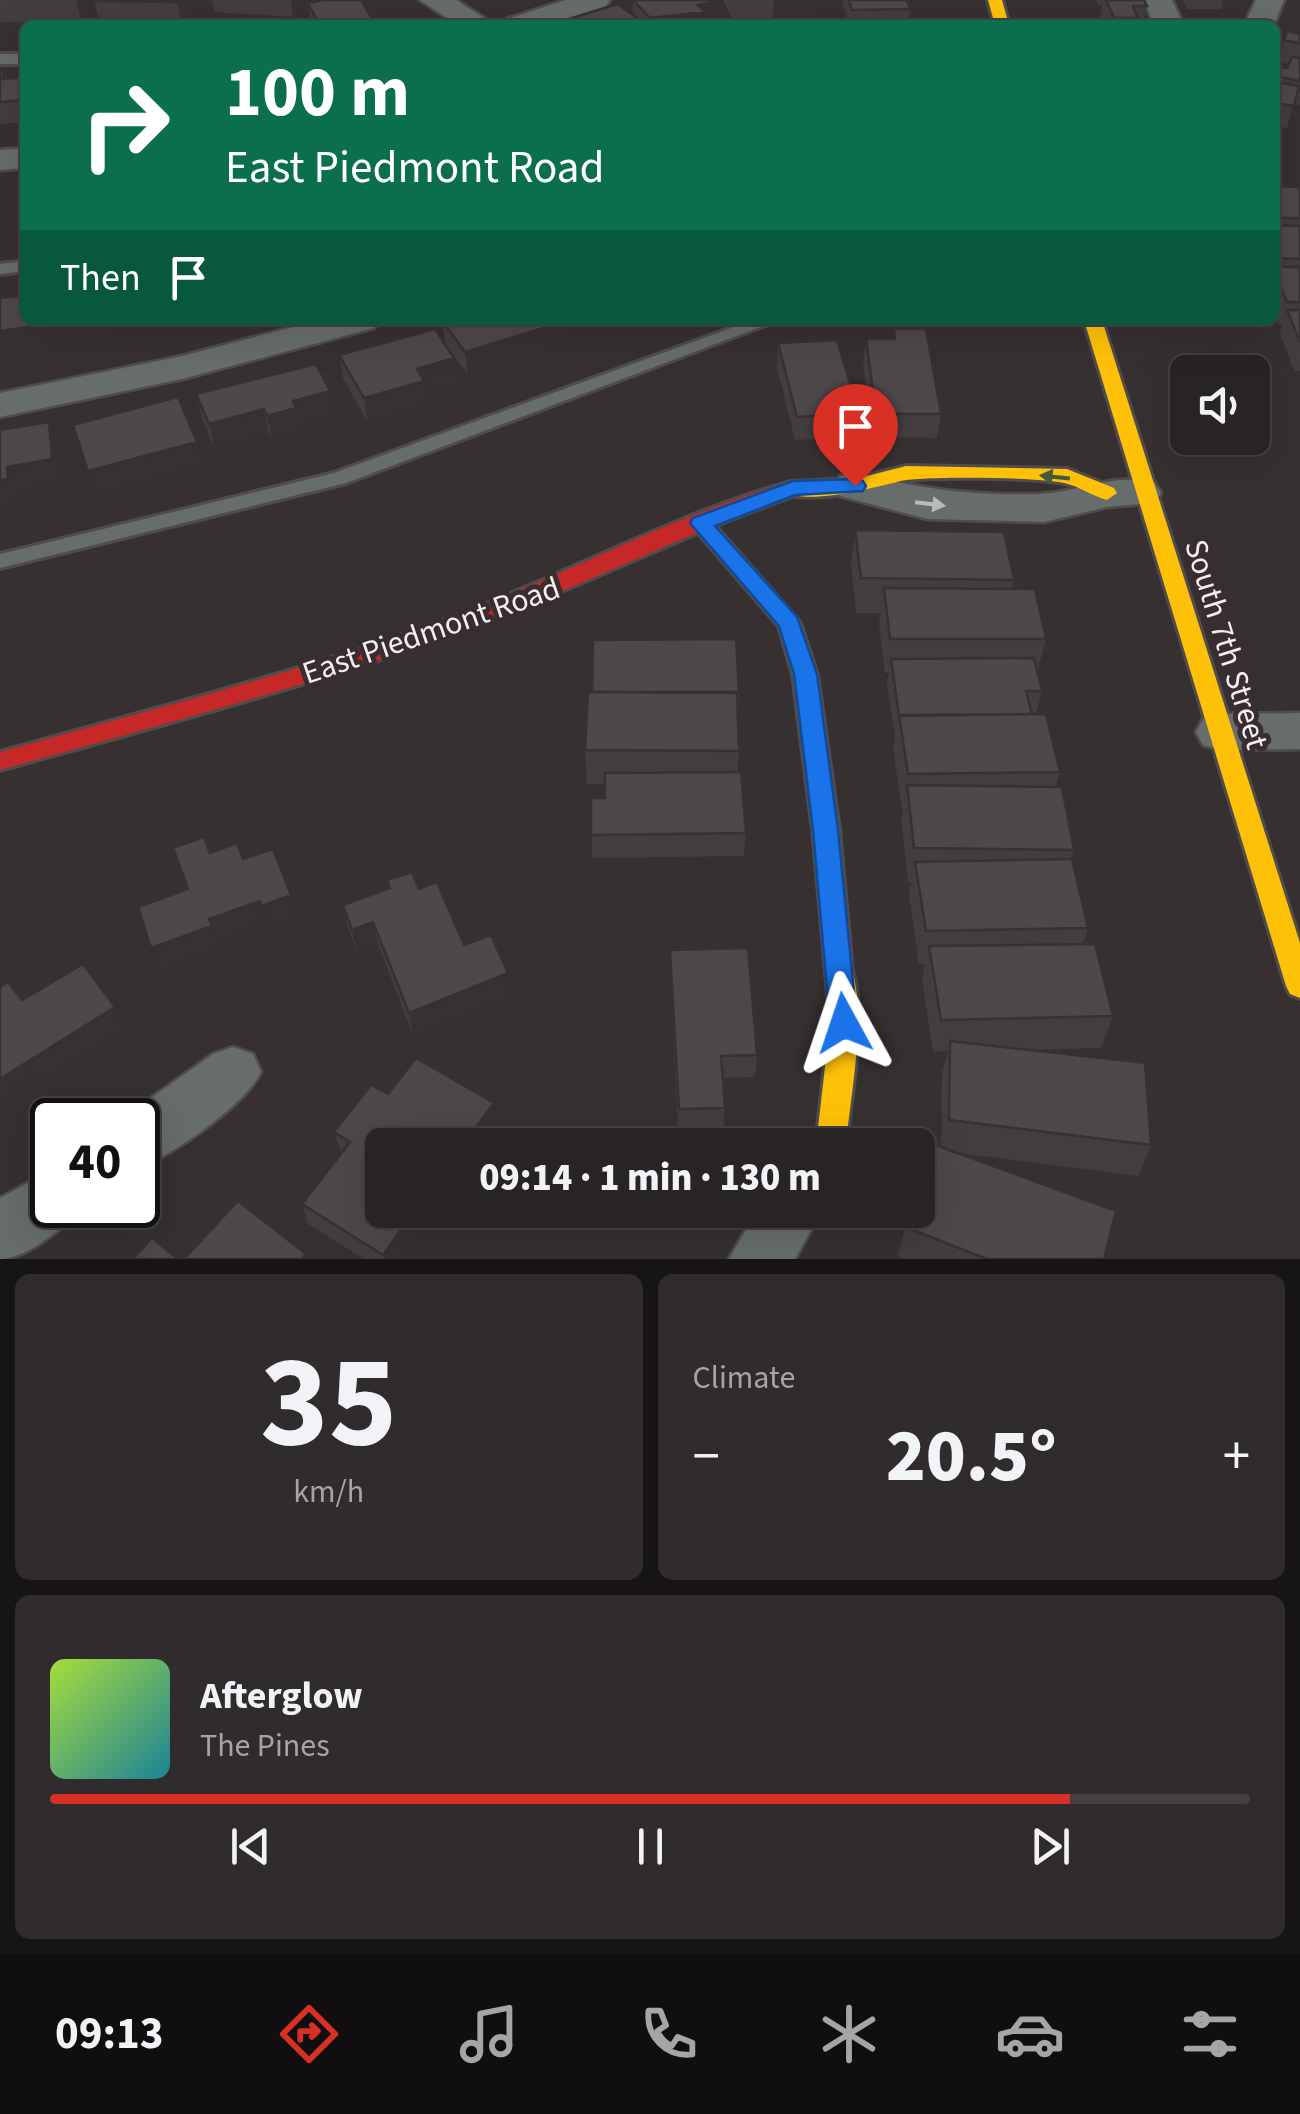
<!DOCTYPE html>
<meta charset="utf-8">
<style>
:root{--surface:#282425;--page:#302c2d;--text:#f1f3f6;--muted:#a5a4a7;--line:#444142;--accent:#d93025}
body{margin:0;font-family:"Source Sans 3",sans-serif;background:var(--page);color:var(--text);height:100vh;display:flex;flex-direction:column;font-size:38px;white-space:nowrap}
*{box-sizing:border-box;margin:0}
p{font-size:32px;color:var(--muted)}
.icon{flex:none;width:55px;height:55px;fill:none;stroke:currentColor;stroke-width:2;stroke-linecap:round;stroke-linejoin:round}
.map{position:relative;height:1259px;overflow:hidden}
.drawer{display:flex;flex-direction:column;gap:15px;padding:15px;background:#161414;flex:1}
.drawer>*{flex:none}
.banner{position:absolute;left:20px;top:20px;width:1260px;height:305px;border-radius:15px;box-shadow:0 10px 40px #0002,0 0 0 2px var(--line);background:#0b6e4f;color:#fff;overflow:hidden}
.tools{position:absolute;left:1170px;top:355px;display:grid;gap:20px}
.tools a{display:grid;place-items:center;width:100px;height:100px;border-radius:15px;background:var(--surface);box-shadow:0 10px 40px #0002,0 0 0 2px var(--line);font-size:50px}
.speed{position:absolute;left:30px;top:1098px;display:flex;gap:20px;font-size:50px;font-weight:700;text-align:center}
.speed>*{display:grid;place-content:center;width:130px;height:130px;border-radius:50%;background:var(--surface);box-shadow:0 10px 40px #0002,0 0 0 2px var(--line);line-height:1}
.speed .limit{border:5px solid #111;border-radius:15px;background:#fff;color:#111}
.pin{position:absolute;display:grid;place-items:center;width:85px;height:85px;color:#fff;margin:-102px -42px;border-radius:50% 50% 50% 0;rotate:-45deg;box-shadow:0 0 10px #0007}
.pin .icon{rotate:45deg}
.me{position:absolute;width:110px;margin:-55px;rotate:355deg;stroke-linejoin:round;filter:drop-shadow(0 0 8px #0008)}
.turn{display:flex;align-items:center;gap:35px;height:210px;padding:0 40px;font-size:45px}
.turn .icon{width:130px;height:130px;stroke-width:2.5}
.turn b{display:block;font-size:70px;line-height:85px}
.then{display:flex;align-items:center;height:95px;padding:0 40px;background:#0003;gap:20px;font-size:38px}
.big{font-size:75px;font-weight:800;line-height:1.1}
.drawer .card{flex:1;display:flex;flex-direction:column;justify-content:center;gap:15px;min-width:0;padding:0 35px;border-radius:15px;background:var(--page)}
.drawer .dial{align-items:center;gap:0}
.dial b{font-size:130px;line-height:1}
.song{display:flex;align-items:center;gap:30px}
.cover{width:120px;height:120px;border-radius:15px;background:linear-gradient(135deg,hsl(80 70% 55%),hsl(190 70% 35%))}
.played{height:10px;border-radius:5px;background:linear-gradient(90deg,var(--accent) 85%,var(--line) 85%)}
.keys{display:flex;justify-content:space-around;direction:ltr}
.heat{display:flex;justify-content:space-between;align-items:center;font-size:55px;direction:ltr}
.drawer .tiles{flex:1;display:grid;gap:15px;grid-template-columns:1fr 1fr}
.card:last-child{grid-column:span 2}
.trip{position:absolute;left:365px;top:1128px;width:570px;height:100px;border-radius:15px;background:var(--surface);box-shadow:0 10px 40px #0002,0 0 0 2px var(--line);font-weight:800;line-height:100px;text-align:center}
.dock{display:flex;height:160px;justify-content:space-around;align-items:center;background:#100e0f;color:var(--muted)}
.dock .icon{width:70px;height:70px}
.dock .active{color:var(--accent)}
.dock b{font-size:45px;color:var(--text)}
.map>svg:first-child{display:block}
.lines{fill:none;stroke-linecap:round;stroke-linejoin:round}
.lane-casing{stroke:#504c4d;stroke-width:6}
.street-casing{stroke:#504c4d;stroke-width:5}
.fast-casing{stroke:#504c4d;stroke-width:6}
.slow-casing{stroke:#504c4d;stroke-width:6}
.jam-casing{stroke:#504c4d;stroke-width:6}
.lane{fill:#666d6a;fill-rule:evenodd}
.street{fill:#666d6a;fill-rule:evenodd}
.fast{fill:#4caf50;fill-rule:evenodd}
.slow{fill:#ffc107;fill-rule:evenodd}
.jam{fill:#c62828;fill-rule:evenodd}
.wall{fill:#423e3f}
.shaded-wall{fill:#363233}
.building{fill:#4d4849;stroke:#363233;stroke-width:2.5}
.oneway{fill:#3f5b3b}
.oneway2{fill:#bcbbbb}
.route{fill:#1a73e8;stroke:#114b97;stroke-width:2.5}
.labels{text-anchor:middle;stroke-width:10;stroke-linejoin:round;paint-order:stroke}
.street-label{font-size:32px;fill:#f6eff1;stroke:#382e30}
</style>
<div class="map">
<svg width="1300" height="1259" viewBox="0 0 1300 1259">
<rect width="100%" height="100%" fill="#363031"/>
<g class="lines">
<!-- lane casing -->
<g class="lane-casing">
<path id="lane" d="M0,54h25v10h-25z
M25,261v10l-25,3v-10z
M753,320h26l-433,163 -346,85v-14l334,-81z"/>
</g>
<!-- street casing -->
<g class="street-casing">
<path id="street" d="M420,0h36l39,25h-37z
M566,0h44l-4,6 -59,19h-45l5,-6z
M1144,0h28l12,25h-30z
M1256,0h28l-10,25h-30z
M25,148v20l-25,2v-20z
M320,320h60l-6,8 -192,51 -182,38v-24l182,-37z
M855,472c65,17 117,24 185,22 40,-2 73,-22 115,-11l6,10 -6,10 -48,4 -63,15 -117,-3 -87,-23 -6,-10 6,-10z
M1300,713v36l-80,1 -17,-5 -7,-13 7,-13 17,-5z
M233,1047l20,7 8,18c-15,32 -89,84 -123,96v-48h-18l93,-66z
M52,1170v35h27c-10,22 -54,54 -79,54v-61z
M757,1210h65l-27,49h-66z"/>
</g>
<!-- fast casing -->
<g class="fast-casing">
<path id="fast" d="M701,516l7,2 92,105 17,52 22,155 13,141 -3,8 -10,4 -10,-4 -3,-8 -13,-141 -20,-155 -14,-49 -89,-103z"/>
</g>
<!-- slow casing -->
<g class="slow-casing">
<path id="slow" d="M988,0h14l7,25h-14z
M1084,320h18l198,623v55l-10,-4 -4,-8z
M906,466l161,3 47,19 3,5 -10,7c-15,-4 -28,-14 -43,-17 -25,-6 -140,-7 -163,-2 -25,6 -102,27 -120,8l10,-7 64,-3z
M839,959l10,4c20,41 1,135 -3,182h-30l14,-122 -4,-52 3,-8z"/>
</g>
<!-- jam casing -->
<g class="jam-casing">
<path id="jam" d="M791,482l7,2 3,5 -3,5c-115,40 -224,96 -338,138 -151,54 -306,95 -460,138v-18c149,-42 299,-80 445,-132 116,-42 226,-105 346,-138z"/>
</g>
<!-- lane -->
<use href="#lane" class="lane"/>
<!-- street -->
<use href="#street" class="street"/>
<!-- fast -->
<use href="#fast" class="fast"/>
<!-- slow -->
<use href="#slow" class="slow"/>
<!-- jam -->
<use href="#jam" class="jam"/>
</g>
<!-- wall -->
<path class="wall" d="M0,0h90l-9,21 -81,1z
M94,0h98l-10,23 -83,-1z
M212,0h93l-12,17 -78,-5z
M313,0h48l15,25h-65l-3,-22 6,-1z
M633,0h90l-1,21 -17,4h-146v-3l74,-7z
M723,0h96l-1,11 -45,9 -40,1z
M842,0h65l3,9 -1,16h-61z
M1096,0h48l3,6 -4,16 8,3h-47l-4,-8 2,-12h-4z
M1183,0h40l-2,9h-34z
M1287,31l13,3v71l-6,-2 -7,25 -12,-2v-60l12,2 1,-4 -10,-2z
M4,70l3,9 18,-2v45l-25,2v-53z
M1275,186l25,1v184h-6l-14,-38 2,-8h-3l-4,-11z
M448,320h146l-19,8 -8,-7 1,16 -24,8 1,7 -77,23 -20,-26 6,9 3,24 -32,9 2,13 -60,17 -24,-43 -4,-23 106,-11 -2,-22z
M894,329l47,85 -4,24 -64,-1 -10,-75 3,-23h27z
M778,343l81,70 -3,24 -61,3 -18,-73z
M330,391l4,24 -35,9 2,8 -29,7 -3,-6 -55,15 -12,-30 -6,-24z
M855,530l159,50 -2,9 34,50 -9,33 5,19 -6,23 24,58 -4,15 18,63 -2,9 16,69 -5,16 30,72 -12,32 -74,2 124,95 -13,31 -179,-23 145,106h-200l-6,-3 7,-29 36,-80 1,-74 6,-22 -15,1 -11,-73 3,-15h-6l-10,-69 2,-13h-3l-7,-63 2,-11h-1l-9,-59 2,-10 -8,-56 2,-10h-4l-6,-50 2,-10h-25l-5,-48z
M739,692l-1,80 8,61 -2,23 -152,2 -1,-60h14v-14h-18l-2,-34z
M387,880l32,9 45,56 44,28 3,22 -98,40 -35,-91 -21,8 -9,-25 -5,-22 46,-16z
M670,950l87,105 -2,22 -33,1 3,30 -2,21 -45,1 -8,-158z
M497,1124l-98,135h-35l-56,-35 -6,-20 39,-51 -7,-21z"/>
<!-- shaded-wall -->
<path class="shaded-wall" d="M76,0h14l-9,21z
M178,0h14l-10,23 -5,-21z
M291,0h14l-12,17z
M723,0l-1,21 -17,4h-55v-7z
M774,0h45l-1,11 -45,9z
M77,320h32l1,20 -110,15v-24z
M125,320h47l-44,11z
M547,320h20l1,17 -24,8 1,7 -77,23 -3,-23z
M575,320h19l-19,8z
M454,358l3,24 -32,9 2,13 -60,17 -3,-23 53,-29z
M330,391l4,24 -35,9 2,8 -29,7 -5,-23 26,-15z
M264,409l5,24 -55,15 -5,-24z
M49,422l7,23 4,37 -44,9 1,11 -17,3v-25l7,-13z
M197,442l6,24 -107,29 -8,-24z
M291,895l6,23 -28,11 -7,-23z
M260,901l6,22 -49,19 2,6 -59,23 -9,-23 58,-29z
M373,922l5,22 -21,8 -5,-22z
M508,973l3,22 -98,40 -4,-22z
M115,1007l9,22 -124,79v-29z
M494,1103l3,21 -15,21h-19z
M415,1210h20l-36,49h-15l-1,-4z"/>
<!-- building -->
<path class="building" d="M94,0h84l-1,2 -83,-1z
M318,0h43l15,25h-57l-11,-22 11,-2z
M633,0h90l-25,5 7,7 -55,6z
M849,0h58l3,9 -58,1z
M1106,0h38l3,6h-14l5,12h-24z
M618,4l23,17 -14,4h-65l-3,-3z
M1118,22h32l1,3h-32z
M1287,31l13,3v9l-16,-3z
M1292,57l8,1v23l-25,-5v-10l12,2z
M4,70l-1,9 22,-2v23l-25,2v-31z
M1275,82l24,4 -5,20 -19,-3z
M1275,186l25,1v31h-25z
M1275,225l25,1v33l-21,-1 -4,-9z
M1275,267h25v35h-13l-12,-28z
M25,295v25h52l-77,11v-33z
M1287,310h13v32z
M448,320h99l-8,3 4,5 -78,24 -22,-30z
M435,329l19,29 -37,11 7,12 -60,17 -25,-43z
M894,329h32l15,85h-65l-10,-75h29z
M837,340l22,73 -62,4 -19,-74z
M316,364l14,27 -37,10 3,7 -29,8 -3,-7 -55,15 -13,-30z
M178,397l19,45 -109,29 -15,-46z
M49,422l3,37 -45,8 1,12 -8,1v-50z
M855,530l149,2 10,48 -153,-2z
M884,588l151,1 11,50h-156z
M736,639l3,53h-147l1,-52z
M1034,658l8,33h-16l6,23 -133,2 -8,-57z
M588,692l149,1 2,58 -154,-1z
M1046,714l14,58 -152,2 -9,-59z
M741,772l5,61 -155,2v-37h14v-25z
M907,785l155,2 12,63 -160,-2z
M204,837l6,16 27,-10 6,16 30,-10 18,46 -29,11 -2,-5 -51,18 3,7 -61,22 -13,-41 50,-18 -15,-41z
M1072,859l16,69 -162,3 -11,-69z
M412,872l7,17 18,-7 27,63 27,-10 17,38 -99,40 -36,-91 -21,8 -9,-25 47,-17 -3,-8z
M1095,944l18,72 -172,4 -12,-74z
M748,948l9,107 -36,1 4,52 -46,1 -9,-159z
M83,964l32,43 -115,72v-92l8,-5 14,18z
M950,1041l195,22 6,82 -202,-25z
M416,1058l78,45 -31,42h-81v65h33l-32,45 -81,-51 48,-62 -16,-10 37,-47 17,9z
M933,1144l183,67 -12,48h-117l-82,-32 6,-17h7v-20z
M238,1201l68,53 -5,5h-117z
M152,1238l26,21h-45z"/>
<!-- one-way arrows -->
<defs><path id="oneway-solid" d="M-6-.8H1V-3.2L6.5 0L1 3.2V.8H-6Z" transform="scale(2.5)"/></defs>
<use class="oneway" href="#oneway-solid" transform="translate(1055 477) rotate(-174)"/>
<use class="oneway2" href="#oneway-solid" transform="translate(930 504) rotate(7)"/>
<!-- route -->
<path class="route" d="M855,479l8,2 3,5 -3,5 -68,4 -80,31 82,91 20,57 21,156 19,193 -4,9 -9,4 -10,-4 -4,-9 -17,-193 -19,-156 -15,-48 -89,-103 3,-5 100,-37z"/>
<g class="labels">
<!-- street labels -->
<g class="street-label">
<text transform="translate(431 630) rotate(-19)" y="11">East Piedmont Road</text>
<text transform="translate(1227 644) rotate(73)" y="11">South 7th Street</text>
</g>
</g>
</svg>
<div class="tools">
<a><svg class="icon" aria-label="sound" viewBox="0 0 24 24"><path d="M4 9h4l5-4v14l-5-4H4zM17 9q2 3 0 6"/></svg></a>
</div>
<div class="speed"><div class="limit">40</div></div>
<div class="pin" style="left:855px;top:486px;background:#d93025"><svg class="icon" aria-label="arrive" viewBox="0 0 24 24"><path d="M6 21V4h12l-3 4 3 4H6"/></svg></div>
<svg class="me" style="left:844px;top:1023px" viewBox="-20 -20 40 40"><path d="M0-17L14 15 0 8-14 15z" fill="#1a73e8" stroke="#fff" stroke-width="4"/></svg>
<div class="trip">09:14 · 1 min · 130 m</div>
<div class="banner">
<div class="turn"><svg class="icon" aria-label="right" viewBox="0 0 24 24"><path d="M7 20v-9h11M14 6l5 5-5 5"/></svg><div><b>100 m</b>East Piedmont Road</div></div>
<div class="then">Then<svg class="icon" aria-label="arrive" viewBox="0 0 24 24"><path d="M6 21V4h12l-3 4 3 4H6"/></svg></div>
</div>
</div>
<section class="drawer">
<div class="tiles">
<div class="card dial"><b>35</b><p>km/h</p></div>
<div class="card"><p>Climate</p>
<div class="heat"><a>−</a><b class="big">20.5°</b><a>+</a></div>
</div>
<div class="card">
<div class="song"><i class="cover"></i><div><b>Afterglow</b><p>The Pines</p></div></div>
<div class="played"></div>
<div class="keys"><svg class="icon" aria-label="previous" viewBox="0 0 24 24"><path d="M18 5L8 12l10 7zM5 5v14"/></svg><svg class="icon" aria-label="pause" viewBox="0 0 24 24"><path d="M8 5v14M16 5v14"/></svg><svg class="icon" aria-label="next" viewBox="0 0 24 24"><path d="M6 5l10 7-10 7zM19 5v14"/></svg></div>
</div>
</div>
</section>
<nav class="dock">
<b>09:13</b>
<svg class="icon active" aria-label="directions" viewBox="0 0 24 24"><path d="M12 3l9 9-9 9-9-9zM9 14v-3h6M13 9l2 2-2 2"/></svg>
<svg class="icon" aria-label="music" viewBox="0 0 24 24"><path d="M9 18V5l10-2v13"/><circle cx="6" cy="18" r="3"/><circle cx="16" cy="16" r="3"/></svg>
<svg class="icon" aria-label="phone" viewBox="0 0 24 24"><path d="M5 4h4l2 5-3 2q2 4 5 5l2-3 5 2v4C11 20 4 13 5 4z"/></svg>
<svg class="icon" aria-label="climate" viewBox="0 0 24 24"><path d="M12 3v18M4 7l16 10M4 17L20 7"/></svg>
<svg class="icon" aria-label="car" viewBox="0 0 24 24"><path d="M5 17H2v-5l4-1 3-4h7l3 4 3 1v5h-3M9 17h6M6 11h13"/><circle cx="7" cy="17" r="2"/><circle cx="17" cy="17" r="2"/></svg>
<svg class="icon" aria-label="filters" viewBox="0 0 24 24"><path d="M4 7h16M4 17h16"/><circle cx="9" cy="7" r="2"/><circle cx="15" cy="17" r="2"/></svg>
</nav>
